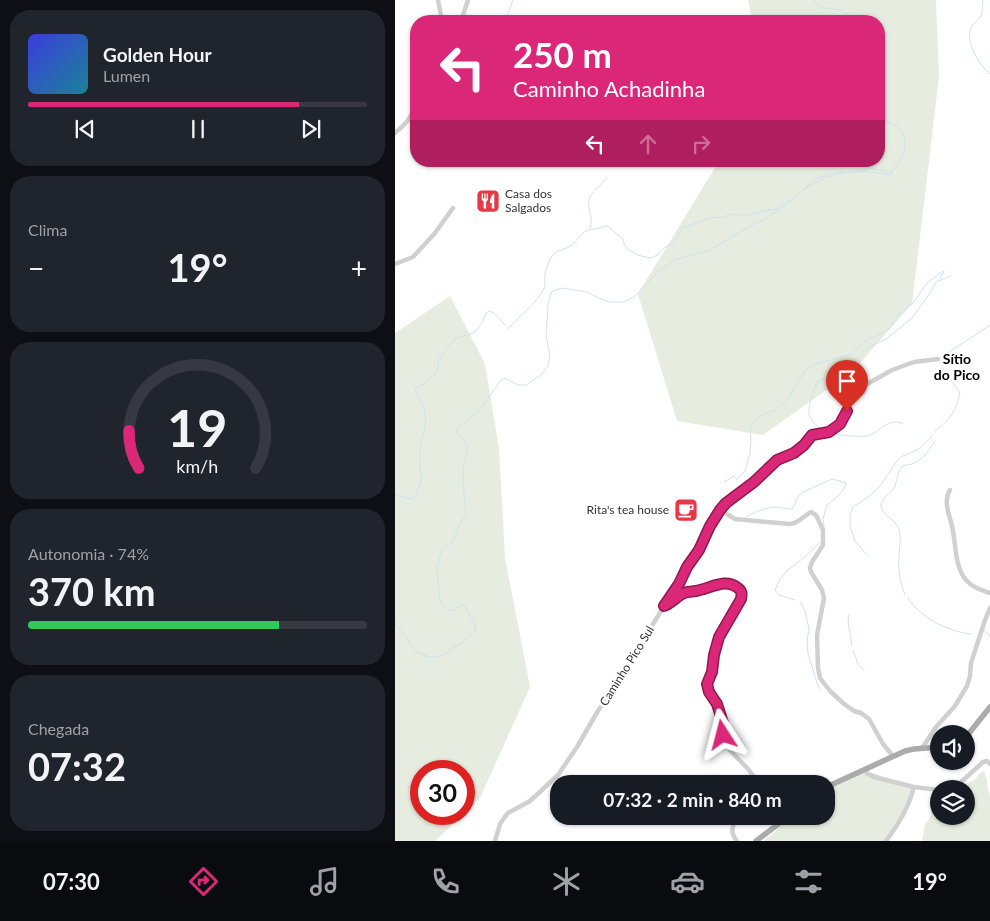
<!DOCTYPE html>
<html lang="pt">
<meta charset="utf-8">
<style>
:root{--surface:#171b24;--page:#20242c;--text:#f1f3f6;--muted:#9ea1a6;--line:#363941;--accent:#db2777}
body{margin:0;font-family:Lato,sans-serif;background:var(--page);color:var(--text);height:100vh;display:flex;flex-direction:column;font-size:19px;white-space:nowrap}
*{box-sizing:border-box;margin:0}
p{font-size:16px;color:var(--muted)}
.icon{flex:none;width:28px;height:28px;fill:none;stroke:currentColor;stroke-width:2;stroke-linecap:round;stroke-linejoin:round}
.map{position:relative;flex:1;overflow:hidden}
.details{display:flex;flex-direction:column;gap:10px;padding:10px;background:#0d0f14;width:395px}
.details>*{flex:none}
.guide{position:absolute;left:15px;top:15px;width:475px;height:152px;border-radius:20px;box-shadow:0 1px 4px #0004;background:#db2777;color:#fff;overflow:hidden}
.buttons{position:absolute;left:535px;top:725px;display:grid;gap:10px}
.buttons a{display:grid;place-items:center;width:45px;height:45px;border-radius:50%;background:var(--surface);box-shadow:0 1px 4px #0004;font-size:25px}
.speed{position:absolute;left:15px;top:760px;display:flex;gap:10px;font-size:25px;font-weight:700;text-align:center}
.speed>*{display:grid;place-content:center;width:65px;height:65px;border-radius:50%;background:var(--surface);box-shadow:0 1px 4px #0004;line-height:1}
.speed .limit{border:8px solid #d22;background:#fff;color:#111}
.pin{position:absolute;display:grid;place-items:center;width:42px;height:42px;color:#fff;margin:-51px -21px;border-radius:50% 50% 50% 0;rotate:-45deg;box-shadow:0 0 5px #0007}
.pin .icon{rotate:45deg}
.me{position:absolute;width:55px;margin:-28px;rotate:351deg;stroke-linejoin:round;filter:drop-shadow(0 0 4px #0008)}
.turn{display:flex;align-items:center;gap:18px;height:105px;padding:0 20px;font-size:22px}
.turn .icon{width:65px;height:65px;stroke-width:2.5}
.turn b{display:block;font-size:35px;line-height:42px}
.lanes{display:flex;align-items:center;height:48px;padding:0 20px;background:#0003;justify-content:center;gap:25px;direction:ltr}
.lanes .off{opacity:.35}
.big{font-size:38px;font-weight:700;line-height:1.1}
.details .tile{flex:1;display:flex;flex-direction:column;justify-content:center;gap:8px;min-width:0;padding:0 18px;border-radius:20px;background:var(--page)}
.details .dial{align-items:center;gap:0}
.dial svg{height:130px;overflow:visible;fill:none;stroke:var(--line);stroke-width:7;stroke-linecap:round;text-anchor:middle}
.dial text{fill:var(--text);stroke:none}
.song{display:flex;align-items:center;gap:15px}
.cover{width:60px;height:60px;border-radius:8px;background:linear-gradient(135deg,hsl(240 70% 55%),hsl(190 70% 35%))}
.played{height:5px;border-radius:2px;background:linear-gradient(90deg,var(--accent) 80%,var(--line) 80%)}
.keys{display:flex;justify-content:space-around;direction:ltr}
.heat{display:flex;justify-content:space-between;align-items:center;font-size:28px;direction:ltr}
.charge{height:8px;border-radius:4px;background:linear-gradient(90deg,#34c759 74%,var(--line) 0)}
.trip{position:absolute;left:155px;top:775px;width:285px;height:50px;border-radius:20px;background:var(--surface);box-shadow:0 1px 4px #0004;font-weight:700;line-height:50px;text-align:center}
.dock{display:flex;height:80px;justify-content:space-around;align-items:center;background:#090b0e;color:var(--muted)}
.dock .icon{width:35px;height:35px}
.dock .active{color:var(--accent)}
.dock b{font-size:22px;color:var(--text)}
main{display:flex;flex:1;min-height:0}
.map>svg:first-child{display:block}
.green{fill:#e6ecdf;fill-rule:evenodd}
.lines{fill:none;stroke-linecap:round;stroke-linejoin:round}
.stream{stroke:#cfe2ee;stroke-width:1}
.minor{stroke:#d0d0d0;stroke-width:4.5}
.major{stroke:#ababab;stroke-width:5.5}
.route-casing{stroke:#8e194d;stroke-width:12}
.route{stroke:#db2777;stroke-width:9}
.labels{text-anchor:middle;stroke-width:5;stroke-linejoin:round;paint-order:stroke}
.poi-label{font-size:12px;fill:#333;stroke:#fff;text-anchor:start}
.street-label{font-size:12px;fill:#333;stroke:#fff}
.neighbourhood-label{font-size:14px;font-weight:bold;fill:#000;stroke:#fff}
</style>
<main>
<section class="details">
<div class="tile">
<div class="song"><i class="cover"></i><div><b>Golden Hour</b><p>Lumen</p></div></div>
<div class="played"></div>
<div class="keys"><svg class="icon" aria-label="previous" viewBox="0 0 24 24"><path d="M18 5L8 12l10 7zM5 5v14"/></svg><svg class="icon" aria-label="pause" viewBox="0 0 24 24"><path d="M8 5v14M16 5v14"/></svg><svg class="icon" aria-label="next" viewBox="0 0 24 24"><path d="M6 5l10 7-10 7zM19 5v14"/></svg></div>
</div>
<div class="tile"><p>Clima</p>
<div class="heat"><a>−</a><b class="big">19°</b><a>+</a></div>
</div>
<div class="tile dial"><svg viewBox="0 0 100 80">
<path d="M14 69A42 42 0 1 1 86 69"/>
<path d="M14 69A42 42 0 0 1 8 46" stroke="#db2777"/>
<text x="50" y="56" font-size="32" font-weight="700">19</text>
<text x="50" y="72" font-size="11">km/h</text>
</svg></div>
<div class="tile"><p>Autonomia · 74%</p><b class="big">370 km</b><div class="charge"></div></div>
<div class="tile"><p>Chegada</p><b class="big">07:32</b></div>
</section>
<div class="map">
<svg width="595" height="841" viewBox="0 0 595 841">
<rect width="100%" height="100%" fill="#fff"/>
<!-- green -->
<path class="green" d="M353,0h188l3,76 -27,228 -59,67 -90,64 -86,-14 -39,-127 81,-133h160v-140h-127z
M55,296l35,68 14,84 6,110 25,129 -51,113 -44,41h-40v-508zM69,771v43h-43v-43z
M469,770l50,17 -3,13 -25,41h-122l29,-25h33v-27z
M589,771c4,8 3,17 6,25v45h-68l3,-16 5,-8 4,-13 5,2v10h27v-27h-5l3,-5 10,-3 6,-8z"/>
<g class="lines">
<!-- stream -->
<path class="stream" d="M419,0l7,8c15,0 23,1 33,13
M588,0c-1,5 0,12 -2,16 -3,5 -8,7 -10,12 -6,14 8,37 19,46
M108,21l4,-4 6,-17
M454,172l17,-2 5,-2c6,2 13,2 19,5l2,-2
M410,189l21,-12 17,-4
M195,228c4,-9 -3,-19 -1,-28 2,-8 12,-15 18,-22
M545,279l4,-8
M113,329c11,-13 28,-25 36,-40 2,-4 0,-10 1,-15 1,-5 4,-14 7,-18 4,-6 11,-6 17,-9 8,-4 11,-15 20,-17 1,-1 5,-1 7,-1 4,-1 8,-3 11,-3l15,12 4,10 11,7 13,3 8,-3 6,-7 8,-4 7,-9 3,-7 28,-10 12,-1 11,-3 6,1h9l20,-5 8,-1 16,-10
M547,362l1,-6 47,-31
M426,430c-4,-4 -11,-10 -12,-17 -1,-8 5,-25 9,-32l17,-7 10,-5 24,-22 17,-8 26,-21 18,-25 6,-11 15,-6
M540,431c16,-13 20,-17 25,-38l-18,-26
M436,434c9,1 29,3 36,2 14,-3 20,-20 36,-12
M505,457c15,-5 22,-9 32,-21
M329,482l10,-6 3,3 7,-7 2,-4 4,-15 1,-13 -1,-10 3,-7 5,-6 17,-7 12,-10 18,-29 10,-7 27,-7 10,-4 17,-15 6,-1 15,-9 9,-14 13,-10 15,-21 16,-12
M0,495l17,4 4,-4 6,-17 -2,-10v-20l6,-27 -2,-12 -9,-20 13,-8 9,-8 2,-14 15,-19 5,-3 14,-4 3,-2 7,-10 3,-8 3,-2 5,2 11,12
M326,496v6
M351,517c5,-4 22,-10 29,-10 4,0 11,2 17,2l3,-5 2,-6 6,-6 29,-13 14,4 -2,6 -7,8 -10,8 -4,14 1,8
M310,546l4,-12 9,-16
M472,555l-12,-14 -5,-14v-12l3,-8 15,-10 12,-11 19,-28
M510,595c-5,-12 -7,-25 -6,-38 0,-8 2,-16 1,-23 -1,-15 -18,-17 -19,-28 0,-8 10,-12 13,-18 4,-7 2,-16 9,-22 4,-2 8,-1 11,-3 10,-4 16,-14 21,-22
M512,597c14,21 39,34 64,37
M400,600l-16,-5 -4,-5 5,-11 7,-8 20,-16 13,-13
M405,602l1,1 4,8 4,18 -2,12 1,13 11,35
M454,614l-1,7 4,25
M0,623l22,29 12,5h4l14,-3 4,-6 9,-4 16,-14 -1,-6 -11,-19h-2l-7,5 -6,1 -6,-6 -3,-6 -3,-29 3,-14 2,-5 10,-9 4,-8 2,-8 8,-12 -3,-33 1,-19 4,-11 -2,-7 -10,-12 1,-3 22,-18 22,-31 4,-2 13,7h8l15,-10 7,-9 2,-11 -4,-19 2,-31 3,-12 2,-2 9,-3 25,4 18,9 7,1h11l11,-5 24,-25 16,-12 36,-10 40,-24 13,-6 22,-14 32,-28 21,-6h35l17,3c2,-2 3,-5 4,-7 1,-2 4,-4 5,-6 13,-21 4,-39 -20,-43
M589,630l6,6
M458,650l5,14 6,7"/>
<!-- minor -->
<path class="minor" d="M43,0l4,21
M66,21l7,-21
M0,133c10,-8 16,-15 21,-28
M0,264l18,-7 22,-24 18,-25
M555,490c-8,13 1,27 3,41 3,16 2,36 13,49 6,7 15,10 24,13
M325,510l15,9 55,5c9,-1 13,-8 21,-12l5,3 7,15v15l-11,17 -2,6 1,4 11,18 2,8 -7,37 1,33 2,10 10,13 13,12 11,8 7,2 8,6 14,25 10,12
M270,606l18,-13 16,-2 21,-7h11l6,3 4,3 1,4 -1,5 -22,38 -5,18 -2,17 -5,12 1,8 10,12 5,19 1,5 -1,13 1,3 25,26 4,6 -1,8
M527,748l14,-21 19,-21 12,-20 3,-10 1,-13 14,-43 5,-12
M469,770l4,4 6,3 40,10 25,3
M548,789l17,-6 23,-21 4,-1 3,3
M100,841l5,-17 4,-6 4,-5 22,-12 28,-26 19,-28 22,-38 13,-17 52,-86 15,-22 5,-12 15,-22 11,-24 10,-16 6,-7 28,-21 24,-22 16,-7 18,-18 17,-3 11,-8 7,-13 -2,-11 8,-8 39,-22 22,-8 24,-3
M342,841c-8,-9 -4,-15 0,-25
M491,841c13,-17 23,-34 28,-54"/>
<!-- major -->
<path class="major" d="M571,737l24,-30
M431,788l7,-4 72,-33 9,-2 25,-2
M361,841l33,-25"/>
</g>
<g class="lines">
<!-- route casing -->
<g class="route-casing">
<path id="route" d="M328,735v-12l-6,-19 -8,-12 -2,-8 5,-12 2,-17 5,-18 22,-38c1,-5 1,-8 -3,-11 -12,-10 -25,-1 -38,2 -5,2 -11,1 -16,3 -7,3 -12,10 -20,13l15,-22 8,-17 12,-17 11,-24 10,-16 6,-7 28,-21 23,-22 17,-7 10,-8 8,-10 17,-3 11,-8 7,-13"/>
</g>
<!-- route -->
<use href="#route" class="route"/>
</g>
<!-- icons -->
<defs>
<g id="restaurant-square" transform="scale(1.25)"><rect x="-9" y="-9" width="18" height="18" rx="4" fill="#e63946" stroke="#fff"/><path d="M-5-6h1v4h1v-4h1v4h1v-4h1v5L-1.5 .5V6h-2V.5L-5-1ZM5-6V6H3V1.5H1.5Q1.5-4 5-6Z" fill="#fff"/></g>
<g id="cafe-square" transform="scale(1.25)"><rect x="-9" y="-9" width="18" height="18" rx="4" fill="#e63946" stroke="#fff"/><path d="M-5.5-4.5H6V0H3Q3 3.5 0 3.5H-2.5Q-5.5 3.5-5.5 0ZM3-3.2v2h1.7v-2ZM-6 4.5H4V6H-6Z" fill="#fff"/></g>
</defs>
<g fill-rule="evenodd">
<use href="#restaurant-square" x="93" y="201"/>
<use href="#cafe-square" x="291" y="510"/>
</g>
<g class="labels">
<!-- poi labels -->
<g class="poi-label">
<text x="110" y="198">Casa dos<tspan x="110" dy="14">Salgados</tspan></text>
<text x="274" y="514" text-anchor="end">Rita's tea house</text>
</g>
<!-- street labels -->
<g class="street-label">
<text transform="translate(232 666) rotate(-58)" y="4">Caminho Pico Sul</text>
</g>
<!-- neighbourhood labels -->
<g class="neighbourhood-label">
<text x="562" y="364">Sítio<tspan x="562" dy="16">do Pico</tspan></text>
</g>
</g>
</svg>
<div class="buttons">
<a><svg class="icon" aria-label="sound" viewBox="0 0 24 24"><path d="M4 9h4l5-4v14l-5-4H4zM17 9q2 3 0 6"/></svg></a>
<a><svg class="icon" aria-label="layers" viewBox="0 0 24 24"><path d="M12 4l9 5-9 5-9-5zM3 14l9 5 9-5"/></svg></a>
</div>
<div class="speed"><div class="limit">30</div></div>
<div class="pin" style="left:452px;top:411px;background:#d93025"><svg class="icon" aria-label="arrive" viewBox="0 0 24 24"><path d="M6 21V4h12l-3 4 3 4H6"/></svg></div>
<svg class="me" style="left:328px;top:735px" viewBox="-20 -20 40 40"><path d="M0-17L14 15 0 8-14 15z" fill="#db2777" stroke="#fff" stroke-width="4"/></svg>
<div class="trip">07:32 · 2 min · 840 m</div>
<div class="guide">
<div class="turn"><svg class="icon" aria-label="left" viewBox="0 0 24 24"><path d="M17 20v-9H6M10 6l-5 5 5 5"/></svg><div><b>250 m</b>Caminho Achadinha</div></div>
<div class="lanes"><svg class="icon" aria-label="left" viewBox="0 0 24 24"><path d="M17 20v-9H6M10 6l-5 5 5 5"/></svg><svg class="icon off" aria-label="ahead" viewBox="0 0 24 24"><path d="M12 20V5M6 11l6-6 6 6"/></svg><svg class="icon off" aria-label="right" viewBox="0 0 24 24"><path d="M7 20v-9h11M14 6l5 5-5 5"/></svg></div>
</div>
</div>
</main>
<nav class="dock">
<b>07:30</b>
<svg class="icon active" aria-label="directions" viewBox="0 0 24 24"><path d="M12 3l9 9-9 9-9-9zM9 14v-3h6M13 9l2 2-2 2"/></svg>
<svg class="icon" aria-label="music" viewBox="0 0 24 24"><path d="M9 18V5l10-2v13"/><circle cx="6" cy="18" r="3"/><circle cx="16" cy="16" r="3"/></svg>
<svg class="icon" aria-label="phone" viewBox="0 0 24 24"><path d="M5 4h4l2 5-3 2q2 4 5 5l2-3 5 2v4C11 20 4 13 5 4z"/></svg>
<svg class="icon" aria-label="climate" viewBox="0 0 24 24"><path d="M12 3v18M4 7l16 10M4 17L20 7"/></svg>
<svg class="icon" aria-label="car" viewBox="0 0 24 24"><path d="M5 17H2v-5l4-1 3-4h7l3 4 3 1v5h-3M9 17h6M6 11h13"/><circle cx="7" cy="17" r="2"/><circle cx="17" cy="17" r="2"/></svg>
<svg class="icon" aria-label="filters" viewBox="0 0 24 24"><path d="M4 7h16M4 17h16"/><circle cx="9" cy="7" r="2"/><circle cx="15" cy="17" r="2"/></svg>
<b>19°</b>
</nav>
